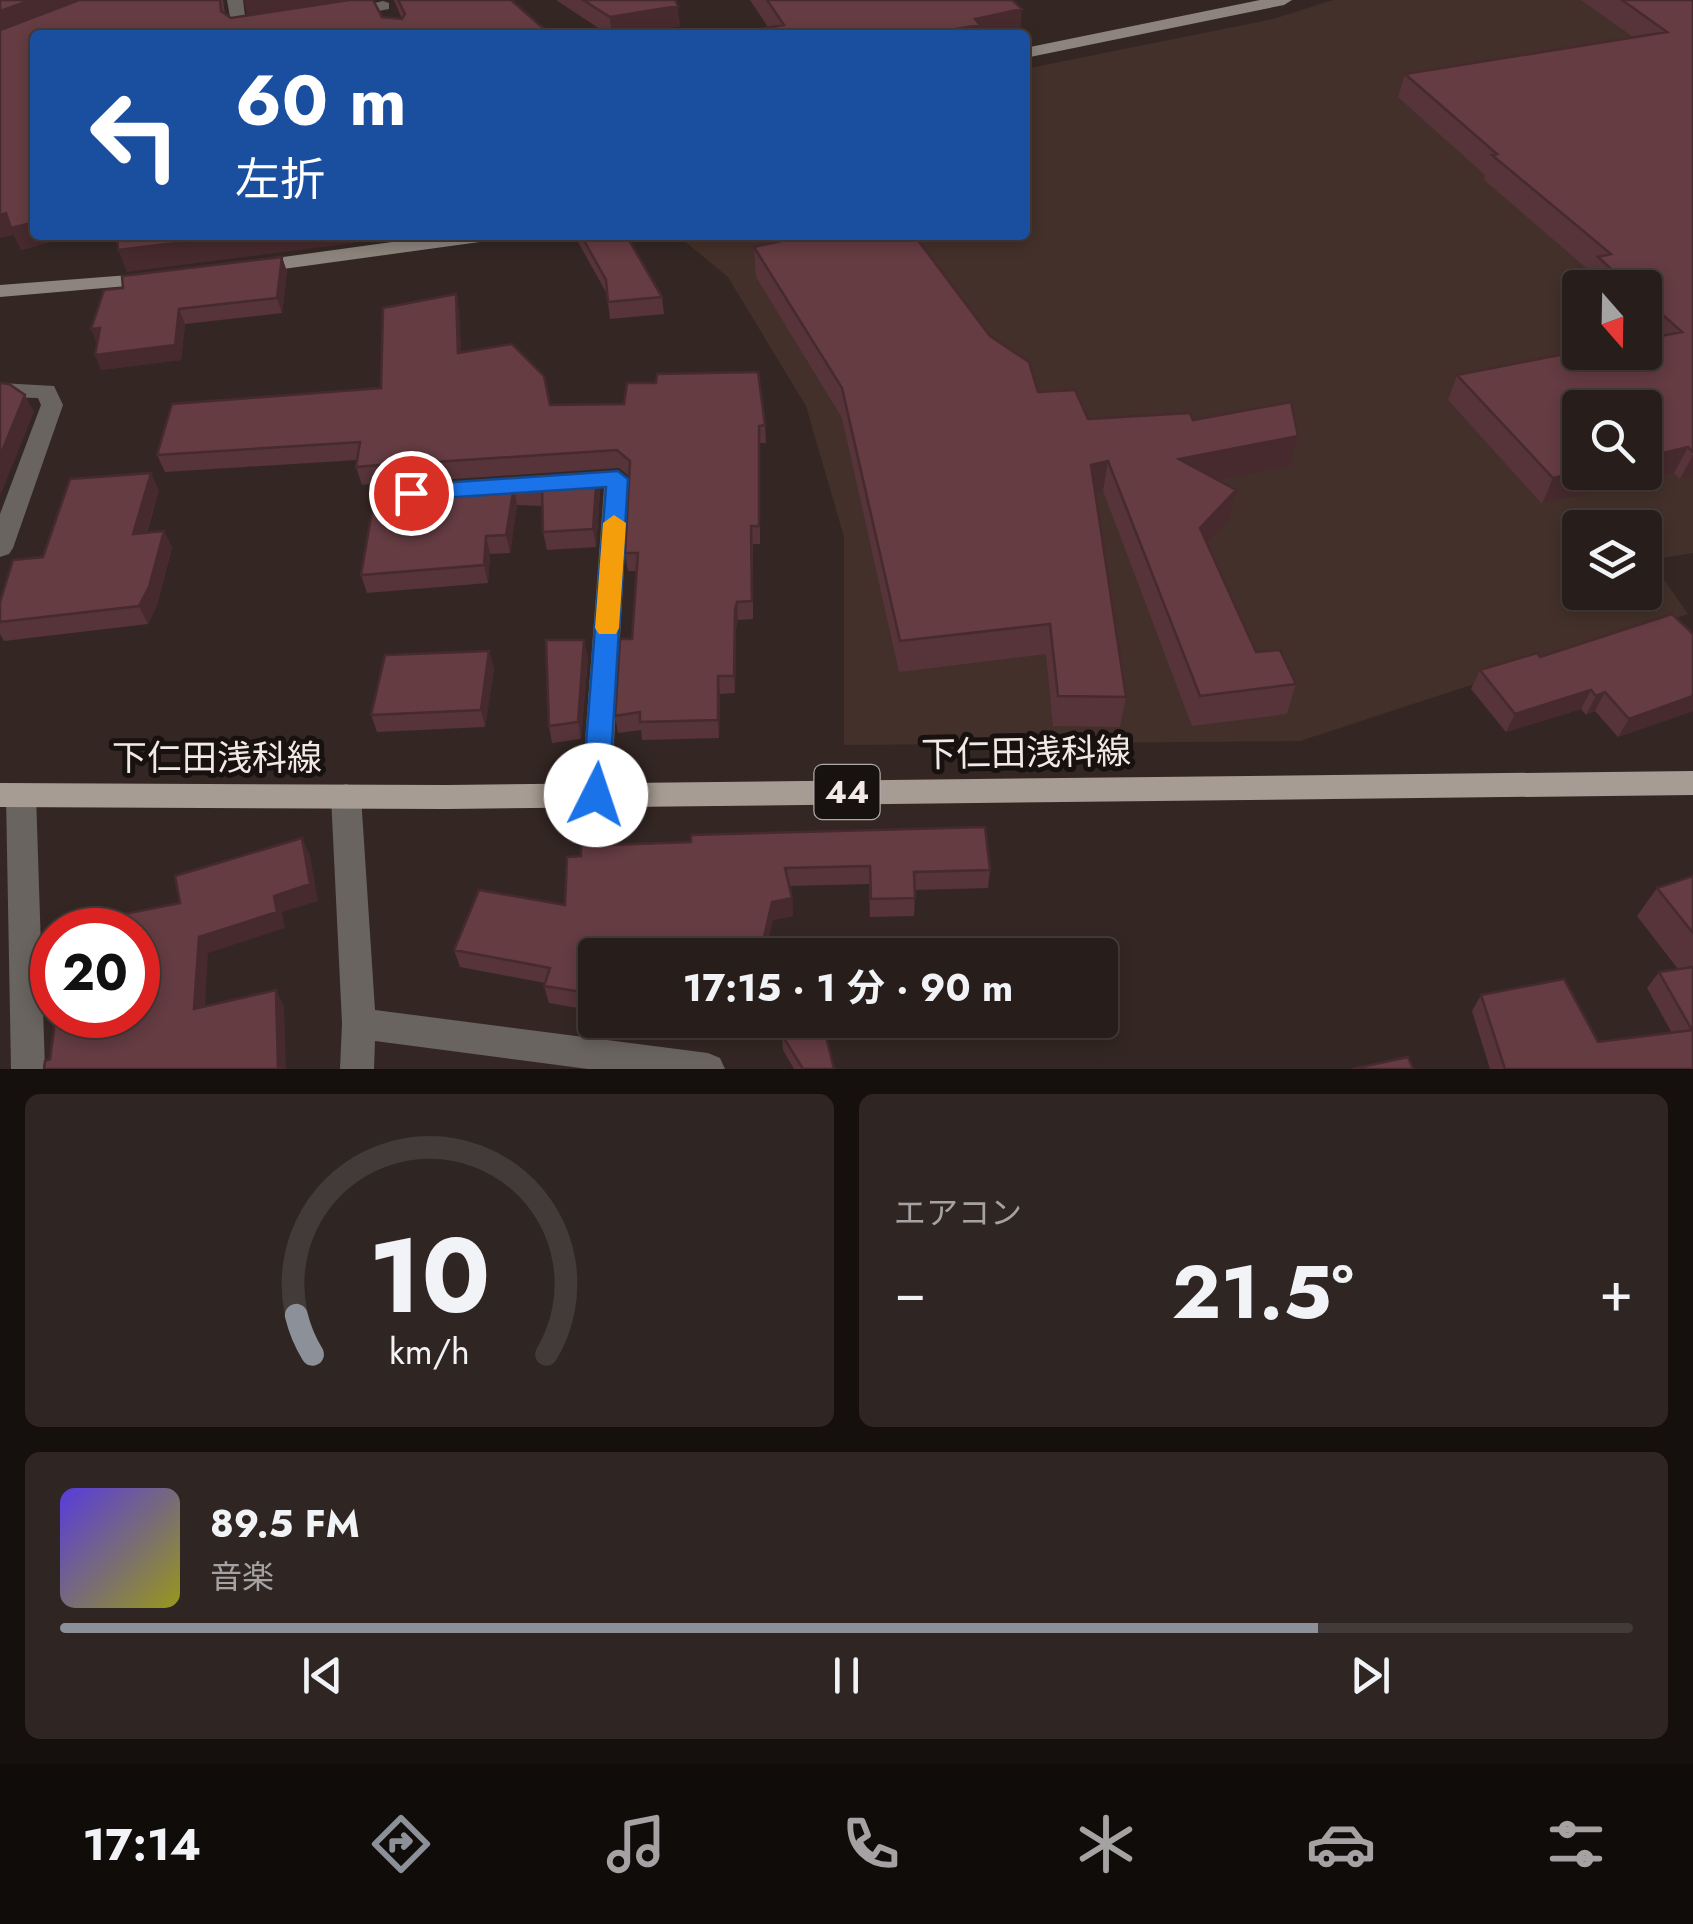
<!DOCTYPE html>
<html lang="ja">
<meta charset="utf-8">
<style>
:root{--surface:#271d1a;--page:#2f2623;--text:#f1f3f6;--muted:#a4a2a2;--line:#433b39;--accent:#8c9099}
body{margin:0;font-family:Jost,"Noto Sans JP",sans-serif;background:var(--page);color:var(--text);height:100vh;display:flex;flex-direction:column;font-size:38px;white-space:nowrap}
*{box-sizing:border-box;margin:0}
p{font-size:32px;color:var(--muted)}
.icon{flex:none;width:55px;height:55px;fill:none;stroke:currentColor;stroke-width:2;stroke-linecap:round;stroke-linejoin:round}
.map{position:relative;height:1069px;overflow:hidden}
.side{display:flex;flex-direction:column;gap:25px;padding:25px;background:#15100e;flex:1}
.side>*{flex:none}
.top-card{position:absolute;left:30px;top:30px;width:1000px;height:210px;border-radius:10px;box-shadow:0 5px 15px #0003,0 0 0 2px var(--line);background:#1a4fa0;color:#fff;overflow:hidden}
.needle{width:65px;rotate:160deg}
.buttons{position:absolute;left:1562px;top:270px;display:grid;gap:20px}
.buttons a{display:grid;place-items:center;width:100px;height:100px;border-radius:10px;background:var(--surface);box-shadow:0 5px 15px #0003,0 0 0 2px var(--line);font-size:50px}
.speed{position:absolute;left:30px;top:908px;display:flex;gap:20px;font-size:50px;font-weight:700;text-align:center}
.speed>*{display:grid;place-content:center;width:130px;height:130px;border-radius:50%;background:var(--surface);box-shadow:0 5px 15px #0003,0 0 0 2px var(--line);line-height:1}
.speed .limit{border:15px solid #d22;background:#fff;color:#111}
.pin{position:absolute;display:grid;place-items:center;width:85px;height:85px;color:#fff;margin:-42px;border:5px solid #fff;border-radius:50%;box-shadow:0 2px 10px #0007}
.me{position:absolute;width:110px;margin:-55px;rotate:4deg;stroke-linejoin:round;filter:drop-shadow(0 0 8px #0008)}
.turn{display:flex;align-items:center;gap:35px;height:210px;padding:0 40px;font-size:45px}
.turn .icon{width:130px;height:130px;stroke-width:2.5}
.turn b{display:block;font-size:70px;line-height:85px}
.big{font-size:75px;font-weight:700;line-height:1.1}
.side .tile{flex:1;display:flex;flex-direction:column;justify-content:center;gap:15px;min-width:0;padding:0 35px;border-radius:15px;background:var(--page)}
.side .dial{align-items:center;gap:0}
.dial svg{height:260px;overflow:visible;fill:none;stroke:var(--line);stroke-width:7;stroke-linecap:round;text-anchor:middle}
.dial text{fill:var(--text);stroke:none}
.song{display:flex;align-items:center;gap:30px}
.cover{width:120px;height:120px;border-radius:15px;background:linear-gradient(135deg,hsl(250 70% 55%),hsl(60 70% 35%))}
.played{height:10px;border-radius:5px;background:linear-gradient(90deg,var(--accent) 80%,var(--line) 80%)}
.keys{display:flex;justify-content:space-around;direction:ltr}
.heat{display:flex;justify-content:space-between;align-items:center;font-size:55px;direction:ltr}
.side .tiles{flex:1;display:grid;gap:25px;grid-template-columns:1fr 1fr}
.tile:last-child{grid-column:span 2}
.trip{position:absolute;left:578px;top:938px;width:540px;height:100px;border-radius:10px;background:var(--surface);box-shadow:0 5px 15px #0003,0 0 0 2px var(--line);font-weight:700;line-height:100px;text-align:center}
.dock{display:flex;height:160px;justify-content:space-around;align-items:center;background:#100c0a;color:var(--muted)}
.dock .icon{width:70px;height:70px}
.dock .active{color:var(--accent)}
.dock b{font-size:45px;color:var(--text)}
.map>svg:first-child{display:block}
.built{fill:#43302a;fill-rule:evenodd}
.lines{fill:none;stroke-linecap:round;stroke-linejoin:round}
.lane{fill:#69645f;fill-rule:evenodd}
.street{fill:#69645f;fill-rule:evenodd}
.secondary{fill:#8c847d;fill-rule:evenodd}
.primary{fill:#a79c93;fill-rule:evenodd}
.wall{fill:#563439}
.shaded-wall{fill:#462a2e}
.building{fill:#643c42;stroke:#462a2e;stroke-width:2.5}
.route{fill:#1a73e8;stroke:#114b97;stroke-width:2.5}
.slow{fill:#f59e0b}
.labels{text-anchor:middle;stroke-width:10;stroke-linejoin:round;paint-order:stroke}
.shield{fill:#171110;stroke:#b0a8a6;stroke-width:2.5}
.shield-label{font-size:32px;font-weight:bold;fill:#f2e9e6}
.street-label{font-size:35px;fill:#f2e9e6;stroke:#171110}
</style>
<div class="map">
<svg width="1693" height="1069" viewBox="0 0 1693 1069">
<rect width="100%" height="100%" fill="#342723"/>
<!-- built -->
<path class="built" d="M1333,0h360v553l-43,7 38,54 -388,127 -456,4v-208l-38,-131 -78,-129 -51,-42h348v-166l248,-50zM1580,288h65v64h-65zM1580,408h65v64h-65zM1580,528h65v64h-65z"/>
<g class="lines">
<!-- lane -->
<path class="lane" d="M227,0h16l3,24 19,-1v8l-32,3z
M383,1l6,2v6l-47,9 -8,-5z
M0,383l54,3 9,19 -50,143 -4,6 -9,3v-43l41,-109 -3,-7 -38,-1z
M617,471l12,8 -18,316 -5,9 -10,3 -10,-3 -5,-9 23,-307 -40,2 -12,-8 12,-8z"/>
<!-- street -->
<path class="street" d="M21,783l10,3 5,9 9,274h-34l-5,-274 5,-9z
M346,784l10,3 5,9 14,214 333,43 12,5 5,11h-137l-213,-28 -1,28h-34l2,-46 -11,-227 5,-9z"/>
<!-- secondary -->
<path class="secondary" d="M1260,0h32l-8,5 -259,53v-10z
M443,235h54l-10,6 -233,32 -10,-6 10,-6z
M155,273l7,2 3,4 -3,4 -162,14v-12z"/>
<!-- primary -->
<path class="primary" d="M1693,771v24l-1247,14 -446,-2v-24l446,2z"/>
</g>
<!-- wall -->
<path class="wall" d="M0,0h223l2,14 6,4 17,-2 -4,-16h130l8,17 20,2 -8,-19h117l32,28 -508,7v200h42l-56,15 -7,-15z
M556,0h119l5,26 -56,9h-15z
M750,0h262l8,35h-255v-7l3,-1z
M1581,0h112v476l-13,3 -6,-6 -132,31 -94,-104 9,-25 192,-37 -4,-3v-47h-52l-6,-6 4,-10 -107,-92 1,-5 -87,-78 7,-23 228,-37z
M577,235h49l36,62 2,17 -54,5 -3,-25 -30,-54z
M775,235h139l76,101 48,56 50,27 105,1 105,16 -8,30 -72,14 11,41 -22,23 49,108 40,32 -9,30 -95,12 -89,-235 -7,2 30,204 -6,30 -67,-1 -7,-72 -147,18 -57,-254 -86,-141 -2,-30 21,-4z
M282,257l5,15 -5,41 -97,11 -4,36 -80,10 22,-82z
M456,294l3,18 2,41 89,52 215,20 1,18h-6v101h-7v75l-15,1 -2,8 -1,65 -15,1 -1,44 -77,2 -1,-10 -23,3 -3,-17 17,-77 5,-68h-9l-3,-18 4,-77 -10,-8 -210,14 -4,4 192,-12 3,18 -4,55 -49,3 -4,-18v-26l-26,-1 -7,48 -20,1 -2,29 -121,10 -6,-18 15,-92 -14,2 -6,-18 1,-7 -192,12 -8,-17 224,-67z
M159,490l-12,43 17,-2 8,17 -15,57 -9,19 -144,17 -4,-7v-12l43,-65z
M1693,634v77l-75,26 -23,-26 -9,4 -5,-6 -75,23 -35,-43 9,-19 60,-13z
M489,651l5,18 -9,58 -108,5 -6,-17z
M588,657l-7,82 -29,4 -3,-17z
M567,857l423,13 -2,18 -73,2 -1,26 -44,1 -1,-33 -80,2 3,12 1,18 -198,39v56l-46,-8 -5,-17 1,-3 -85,-16 -6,-17 111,-45z
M1693,876v193h-203l-18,-58 9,-16 117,47 74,-9 -25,-45 12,-16 19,-3 -41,-53 20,-28z
M652,1020h98l-3,11 -22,-4 -1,5z
M782,1035l52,34h-40l-11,-19z"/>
<!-- shaded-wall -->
<path class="shaded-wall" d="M31,0h61l-92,34v-23z
M244,0h130l-125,20z
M678,6l2,20 -56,9h-12l-2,-18z
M1022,9l-2,26h-77v-4l32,-12z
M543,28l1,7h-47z
M6,213l29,9v13h42l-56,15 -7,-15 -14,3v-23z
M240,235h111l3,8 -227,29 -9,-22z
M282,257l5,15 -5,41 -5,-15z
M456,294l3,18 3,59 -4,-18z
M179,309l6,15 -4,36 -80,10 -6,-15z
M100,328l-3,16 -6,-15z
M25,395l9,17 -34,84v-40z
M1298,436l-8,30 -117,23 6,-30z
M1688,447l-14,26 -132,31 11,-26 27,-6h65v-15z
M1693,455v21l-13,3z
M1108,461l-5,30 -16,4 4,-30z
M404,464l5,18 -14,12 -5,-18z
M151,473l8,17 -18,61 -8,-17z
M597,474l3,18 -4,55 -3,-18z
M514,487l3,18 -7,48 -4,-18z
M1236,490l-7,31 -36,37 7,-30z
M164,531l8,17 -15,57 -9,19 -9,-18z
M486,536l4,18 -2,29 -4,-18z
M737,602l1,18 -2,8 -1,65 -1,-17 1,-66z
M584,640l4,17 -7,82 -3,-17z
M489,651l5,18 -9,58 -4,-17z
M718,676l2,18 -1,44 -1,-18z
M1591,690l-10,19 -75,23 9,-18z
M1605,692l-10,19 -9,4 10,-19z
M1693,696v15l-75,26 11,-18z
M302,838l8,17 8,46 -36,11 3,16 -77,25 -4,72 -10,-16 5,-72 75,-41z
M792,898l1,18 -20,4 -8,35h-5l12,-53z
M276,990l8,16 2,63h-8z"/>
<!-- building -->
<path class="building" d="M0,0h31l-31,11z
M79,0h141l1,11 10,7 118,-18h24l9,17 20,2 3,-5 -7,-14h113l32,28 -46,7h-462v187l-24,6 -5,-15 -6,2v-185z
M583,0h92l3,6 -68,11z
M767,0h245l10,9 -47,10 5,6 -37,6 4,4h-177l-5,-7 19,-3z
M1622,0h71v452l-5,-5 -43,10v-49h-65v64l-27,6 -96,-103 123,-24v1h65v-13l37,-7 -37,-33v-11h-13l-34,-31 13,-3 -119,-99 5,-1 -92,-80 262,-42z
M117,235h123l-122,15z
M581,235h45l36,62 -54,5 -2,-22z
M788,235h126l76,101 39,26 9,30 37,-2 13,29 102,-6 3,7 98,-18 7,34 -119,23 57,31 -36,38 56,124 24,-2 16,34 -96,12 -92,-235 -17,4 35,232 -68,-1 -8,-72 -150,17 -58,-253 -88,-141 37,-8z
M282,257l-5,41 -98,11 -4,36 -80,10 5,-27 -9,1 13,-39 19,-2 -1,-12z
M456,294l2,59 54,-9 32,32 6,29 74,-1 3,-21h29l1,-9 101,-2 7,53 -6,1v100h-8l1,75 -15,1 -2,8 -1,66h-16v44l-78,2v-10l-25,4 5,-77h12l6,-86h-13l5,-92 -13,-11 -213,14 -14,12 16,11 191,-13 -4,55 -50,3 -1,-43 -28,-2 -8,48 -20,1 -2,29 -123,10 19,-110 -24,2 4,-25 -203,13 15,-51 209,-16 2,-80z
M0,383l9,1 16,11 -25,61z
M151,473l-18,61 31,-3 -15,56 -10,19 -139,16v-20l13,-42 30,-3 27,-78z
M1672,614l21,20v62l-64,23 -24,-27 -9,4 -5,-6 -76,24 -35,-44 57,-17 3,4z
M546,640h38l-6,82 -29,4z
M489,651l-8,59 -110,5 14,-60z
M985,827l5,43 -76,2 1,26 -44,1 -1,-33 -85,2 7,30 -20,4 -12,53h-165v39l-51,-8 6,-18 -96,-18 25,-60 86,15 2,-48 14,-1v-10l110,-4v-7z
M302,838l8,46 -36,12 3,16 -78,25 -5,72 82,-19 2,79h-234l1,-8 5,-2 6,-44h82v-85h-63l29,-6v-6l76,-15 -5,-27z
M1693,876v57l-36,-45z
M1693,967v102h-188l-24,-74 83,-16 34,63 94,-12 -33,-58z
M808,1020h14l12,49h-31l-21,-34z
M1408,1057l5,12h-61z"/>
<!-- route -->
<path class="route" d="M618,471l10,8 -19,316 -4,8 -9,3 -10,-3 -4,-8 24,-308 -195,13 -11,-7 11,-8z"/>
<!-- slow -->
<path class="slow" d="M614,515l12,8 -7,105 -3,6h-17l-4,-6 8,-105z"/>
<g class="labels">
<!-- shield labels -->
<rect class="shield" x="814.5" y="765" width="65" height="54" rx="8"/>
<g class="shield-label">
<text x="847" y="803">44</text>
</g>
<!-- street labels -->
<g class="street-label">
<text transform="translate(1026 753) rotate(-1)" y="12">下仁田浅科線</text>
<text x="217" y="770">下仁田浅科線</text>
</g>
</g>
</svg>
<div class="buttons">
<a><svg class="needle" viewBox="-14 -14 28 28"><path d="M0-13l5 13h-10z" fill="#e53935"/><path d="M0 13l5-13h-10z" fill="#a4a2a2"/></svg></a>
<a><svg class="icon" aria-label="search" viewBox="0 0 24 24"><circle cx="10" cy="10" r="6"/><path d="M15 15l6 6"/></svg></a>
<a><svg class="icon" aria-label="layers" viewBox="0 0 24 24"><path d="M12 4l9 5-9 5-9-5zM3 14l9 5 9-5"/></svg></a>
</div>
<div class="speed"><div class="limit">20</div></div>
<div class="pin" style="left:411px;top:493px;background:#d93025"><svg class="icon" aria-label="arrive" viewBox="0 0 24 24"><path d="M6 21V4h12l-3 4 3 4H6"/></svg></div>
<svg class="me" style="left:596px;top:795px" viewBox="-20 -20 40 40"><circle r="19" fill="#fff"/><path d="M0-13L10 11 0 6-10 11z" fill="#1a73e8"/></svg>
<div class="trip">17:15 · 1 分 · 90 m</div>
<div class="top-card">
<div class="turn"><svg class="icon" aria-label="left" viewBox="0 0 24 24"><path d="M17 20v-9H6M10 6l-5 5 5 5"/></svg><div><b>60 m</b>左折</div></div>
</div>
</div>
<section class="side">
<div class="tiles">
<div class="tile dial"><svg viewBox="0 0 100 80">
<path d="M14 69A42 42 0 1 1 86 69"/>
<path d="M14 69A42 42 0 0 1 9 57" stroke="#8c9099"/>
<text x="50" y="56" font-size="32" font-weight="700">10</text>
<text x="50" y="72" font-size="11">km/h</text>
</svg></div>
<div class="tile"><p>エアコン</p>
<div class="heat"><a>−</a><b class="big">21.5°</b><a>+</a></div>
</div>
<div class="tile">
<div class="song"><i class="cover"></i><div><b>89.5 FM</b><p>音楽</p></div></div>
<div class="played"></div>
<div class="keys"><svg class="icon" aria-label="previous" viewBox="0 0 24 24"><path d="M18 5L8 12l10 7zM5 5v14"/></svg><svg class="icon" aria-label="pause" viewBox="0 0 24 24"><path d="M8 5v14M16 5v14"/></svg><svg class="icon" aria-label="next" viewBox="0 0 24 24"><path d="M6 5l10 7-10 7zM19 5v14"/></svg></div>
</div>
</div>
</section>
<nav class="dock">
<b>17:14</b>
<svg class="icon active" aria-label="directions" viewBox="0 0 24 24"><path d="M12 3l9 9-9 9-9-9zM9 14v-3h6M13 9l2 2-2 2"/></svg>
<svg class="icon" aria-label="music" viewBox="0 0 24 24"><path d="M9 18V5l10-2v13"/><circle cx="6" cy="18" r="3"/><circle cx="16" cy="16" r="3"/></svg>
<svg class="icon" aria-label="phone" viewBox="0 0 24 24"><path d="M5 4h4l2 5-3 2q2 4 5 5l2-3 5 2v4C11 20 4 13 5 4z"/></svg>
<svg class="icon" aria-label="climate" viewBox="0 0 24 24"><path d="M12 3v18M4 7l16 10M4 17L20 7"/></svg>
<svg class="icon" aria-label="car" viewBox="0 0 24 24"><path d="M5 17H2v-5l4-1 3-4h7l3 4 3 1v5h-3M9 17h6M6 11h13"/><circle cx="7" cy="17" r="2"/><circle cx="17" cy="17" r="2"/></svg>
<svg class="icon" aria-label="filters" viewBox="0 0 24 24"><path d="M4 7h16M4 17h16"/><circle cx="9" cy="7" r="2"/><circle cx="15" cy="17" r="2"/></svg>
</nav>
